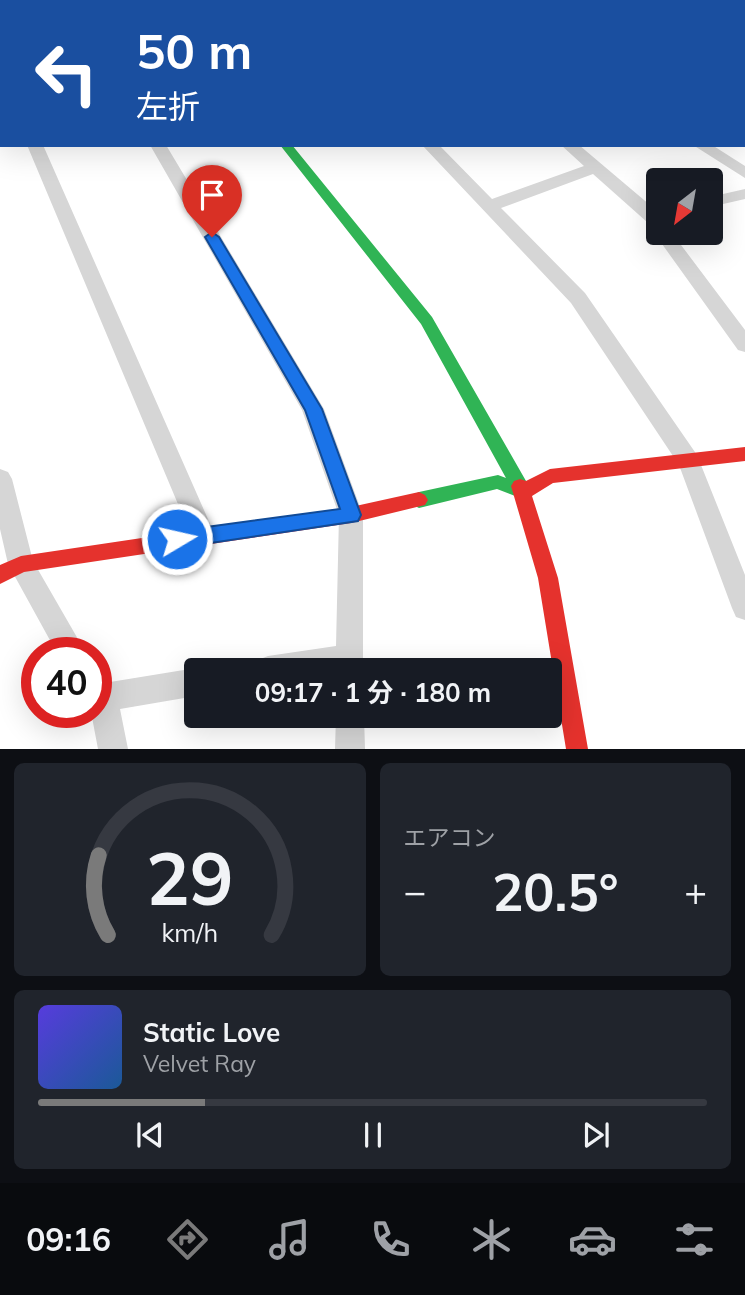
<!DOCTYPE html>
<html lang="ja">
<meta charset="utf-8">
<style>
:root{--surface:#171b24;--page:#20242c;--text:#f1f3f6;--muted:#9ea1a6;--line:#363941;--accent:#7a7a7a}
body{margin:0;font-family:Mulish,"Noto Sans JP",sans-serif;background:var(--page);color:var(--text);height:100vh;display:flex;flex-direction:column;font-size:26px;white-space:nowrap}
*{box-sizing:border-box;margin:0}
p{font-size:23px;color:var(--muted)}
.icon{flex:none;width:38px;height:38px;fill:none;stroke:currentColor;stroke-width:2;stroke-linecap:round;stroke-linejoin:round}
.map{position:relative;height:749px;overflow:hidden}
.drawer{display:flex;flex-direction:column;gap:14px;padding:14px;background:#0d0f14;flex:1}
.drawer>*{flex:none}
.hud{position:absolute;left:0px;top:0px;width:746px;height:147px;box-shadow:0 7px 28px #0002;background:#1a4fa0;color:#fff;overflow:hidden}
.needle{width:46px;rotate:211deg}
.fabs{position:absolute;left:646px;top:168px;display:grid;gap:14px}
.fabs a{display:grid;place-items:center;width:77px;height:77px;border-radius:7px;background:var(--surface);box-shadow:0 7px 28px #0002;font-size:35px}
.speed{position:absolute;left:21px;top:637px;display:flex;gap:14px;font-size:35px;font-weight:700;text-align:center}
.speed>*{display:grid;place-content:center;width:91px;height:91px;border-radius:50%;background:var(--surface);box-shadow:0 7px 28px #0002;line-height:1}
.speed .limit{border:10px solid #d22;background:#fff;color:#111}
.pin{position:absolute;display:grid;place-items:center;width:60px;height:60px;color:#fff;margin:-72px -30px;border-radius:50% 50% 50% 0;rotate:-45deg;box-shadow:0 0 7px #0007}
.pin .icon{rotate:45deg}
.me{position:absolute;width:77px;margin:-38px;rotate:81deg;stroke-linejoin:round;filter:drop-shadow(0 0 5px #0008)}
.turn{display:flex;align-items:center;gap:24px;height:147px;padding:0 21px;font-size:32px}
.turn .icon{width:91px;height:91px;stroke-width:2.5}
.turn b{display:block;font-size:49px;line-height:60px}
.big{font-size:52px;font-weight:700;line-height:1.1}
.drawer .widget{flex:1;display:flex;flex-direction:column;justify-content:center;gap:10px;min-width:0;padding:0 24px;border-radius:10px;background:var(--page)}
.drawer .dial{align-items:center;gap:0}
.dial svg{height:182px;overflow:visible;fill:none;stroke:var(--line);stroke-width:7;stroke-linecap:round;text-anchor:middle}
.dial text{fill:var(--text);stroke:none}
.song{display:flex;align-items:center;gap:21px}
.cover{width:84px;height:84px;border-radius:10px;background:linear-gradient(135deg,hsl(250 70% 55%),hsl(210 70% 35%))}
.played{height:7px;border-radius:4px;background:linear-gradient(90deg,var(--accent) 25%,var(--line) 25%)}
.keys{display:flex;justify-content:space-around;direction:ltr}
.heat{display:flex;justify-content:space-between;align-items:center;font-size:38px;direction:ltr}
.drawer .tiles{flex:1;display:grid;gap:14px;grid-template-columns:1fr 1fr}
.widget:last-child{grid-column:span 2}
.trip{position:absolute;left:184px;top:658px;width:378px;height:70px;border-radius:7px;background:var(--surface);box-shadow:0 7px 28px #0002;font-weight:700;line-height:70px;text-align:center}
.tab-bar{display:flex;height:112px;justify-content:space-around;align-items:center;background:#090b0e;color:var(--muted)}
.tab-bar .icon{width:49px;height:49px}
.tab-bar .selected{color:var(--accent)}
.tab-bar b{font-size:32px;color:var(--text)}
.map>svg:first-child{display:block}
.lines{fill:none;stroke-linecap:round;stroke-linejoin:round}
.street{fill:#d6d6d6;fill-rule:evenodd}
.fast{fill:#30b455;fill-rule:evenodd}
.slow{fill:#ff9f0a;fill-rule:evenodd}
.jam{fill:#e5322d;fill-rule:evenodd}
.wall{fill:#6e6e6e}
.shaded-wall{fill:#5a5a5a}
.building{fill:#808080;stroke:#5a5a5a;stroke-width:2}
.route{fill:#1a73e8;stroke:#114b97;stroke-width:2}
</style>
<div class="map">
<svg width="745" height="749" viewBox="0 0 745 749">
<rect width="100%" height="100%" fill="#fff"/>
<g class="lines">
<!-- street -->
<path class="street" d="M58,0h13l1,2h-13z
M0,74h2v11h-2z
M0,124h2v10h-2z
M27,145h16l172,390 -3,8 -9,3 -9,-3 -3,-8z
M150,145h16l158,264 39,106v155h-109l4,-10 10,-4 68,-10 3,-131 -37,-105z
M422,145h17l53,54 92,-33 -23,-21h18l78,66 1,22h14l73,97v22l-7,-2 -81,-113 -1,-7 -63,-56 -92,34 84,85 112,162 48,120v45l-9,-3 -4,-9 -53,-143 -108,-162z
M693,145h19l33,21v12z
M745,189v10l-35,8v-10z
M0,469l8,3 4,7 21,82 53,92h-29l-49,-89 -8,-35z
M196,668l5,2h-5v26l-76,13 8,40h-30l-7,-37h5v-32l8,3z
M336,716h28l1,33h-30z"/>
<!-- fast -->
<path class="fast" d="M280,145h12l140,172 94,164 6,11 -3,5 -6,2 -26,-10 -78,19 -6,-3 -3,-5 3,-5 6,-3 79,-17 8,3 -85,-154z"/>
<!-- slow -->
<path class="slow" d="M169,0h10l1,2h-10z"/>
<!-- jam -->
<path class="jam" d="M501,0h12l-14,2z
M686,0h14l2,2h-15z
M744,7h1v6h-1z
M745,447v14l-192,22 -21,13 26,82 30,171h-22l-28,-171 -27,-92 3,-5 6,-2 6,2 24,-12z
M419,492l6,3 3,5 -3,5 -74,18 -327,49 -24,12v-19l21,-9 330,-49z"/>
</g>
<!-- wall -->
<path class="wall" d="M213,0h184l-8,2h-174z"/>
<!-- shaded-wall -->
<path class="shaded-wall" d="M322,0h75l-8,2h-75z"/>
<!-- building -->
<path class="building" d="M226,0h96l-8,2h-86z"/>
<!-- route -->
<path class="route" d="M212,232l7,5 103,172 39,106 -3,6 -181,27 -6,-3 -3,-6 3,-5 6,-3 163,-22 -35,-99 -100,-173z"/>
</svg>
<div class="fabs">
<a><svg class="needle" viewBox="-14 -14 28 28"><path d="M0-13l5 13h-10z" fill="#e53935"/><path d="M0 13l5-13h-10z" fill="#9ea1a6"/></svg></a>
</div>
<div class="speed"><div class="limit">40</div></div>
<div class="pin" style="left:212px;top:237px;background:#d93025"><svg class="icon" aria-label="arrive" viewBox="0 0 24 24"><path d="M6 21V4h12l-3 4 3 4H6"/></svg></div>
<svg class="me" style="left:177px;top:539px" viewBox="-20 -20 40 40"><circle r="17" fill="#1a73e8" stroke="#fff" stroke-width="3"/><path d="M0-11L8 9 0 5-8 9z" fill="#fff"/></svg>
<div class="trip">09:17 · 1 分 · 180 m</div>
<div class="hud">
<div class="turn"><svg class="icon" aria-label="left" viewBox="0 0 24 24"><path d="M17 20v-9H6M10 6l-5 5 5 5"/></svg><div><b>50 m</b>左折</div></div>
</div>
</div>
<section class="drawer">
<div class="tiles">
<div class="widget dial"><svg viewBox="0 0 100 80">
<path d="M14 69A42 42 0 1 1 86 69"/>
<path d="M14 69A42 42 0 0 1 10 34" stroke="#7a7a7a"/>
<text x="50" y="56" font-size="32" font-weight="700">29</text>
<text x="50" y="72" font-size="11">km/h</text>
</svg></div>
<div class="widget"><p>エアコン</p>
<div class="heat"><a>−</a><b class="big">20.5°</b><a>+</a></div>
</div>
<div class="widget">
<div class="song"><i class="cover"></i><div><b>Static Love</b><p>Velvet Ray</p></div></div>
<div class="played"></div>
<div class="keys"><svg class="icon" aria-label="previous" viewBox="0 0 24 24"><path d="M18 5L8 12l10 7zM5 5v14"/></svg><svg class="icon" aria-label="pause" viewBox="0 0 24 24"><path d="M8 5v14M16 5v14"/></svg><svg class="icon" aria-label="next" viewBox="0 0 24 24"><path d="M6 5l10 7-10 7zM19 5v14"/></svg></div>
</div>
</div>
</section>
<nav class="tab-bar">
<b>09:16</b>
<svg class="icon selected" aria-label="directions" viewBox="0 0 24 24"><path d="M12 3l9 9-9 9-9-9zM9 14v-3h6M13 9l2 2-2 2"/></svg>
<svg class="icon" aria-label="music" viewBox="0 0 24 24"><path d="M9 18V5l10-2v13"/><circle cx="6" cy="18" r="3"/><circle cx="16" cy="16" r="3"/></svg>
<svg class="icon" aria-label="phone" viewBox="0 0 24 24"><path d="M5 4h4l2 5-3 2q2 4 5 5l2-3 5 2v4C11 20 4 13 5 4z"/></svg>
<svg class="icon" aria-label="climate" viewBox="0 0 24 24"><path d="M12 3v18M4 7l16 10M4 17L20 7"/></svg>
<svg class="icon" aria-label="car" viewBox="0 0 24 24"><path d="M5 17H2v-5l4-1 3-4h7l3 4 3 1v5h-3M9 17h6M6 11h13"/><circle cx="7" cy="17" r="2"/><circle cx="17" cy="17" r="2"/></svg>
<svg class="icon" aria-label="filters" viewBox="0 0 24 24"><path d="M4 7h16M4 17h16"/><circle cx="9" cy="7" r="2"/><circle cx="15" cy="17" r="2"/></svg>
</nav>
